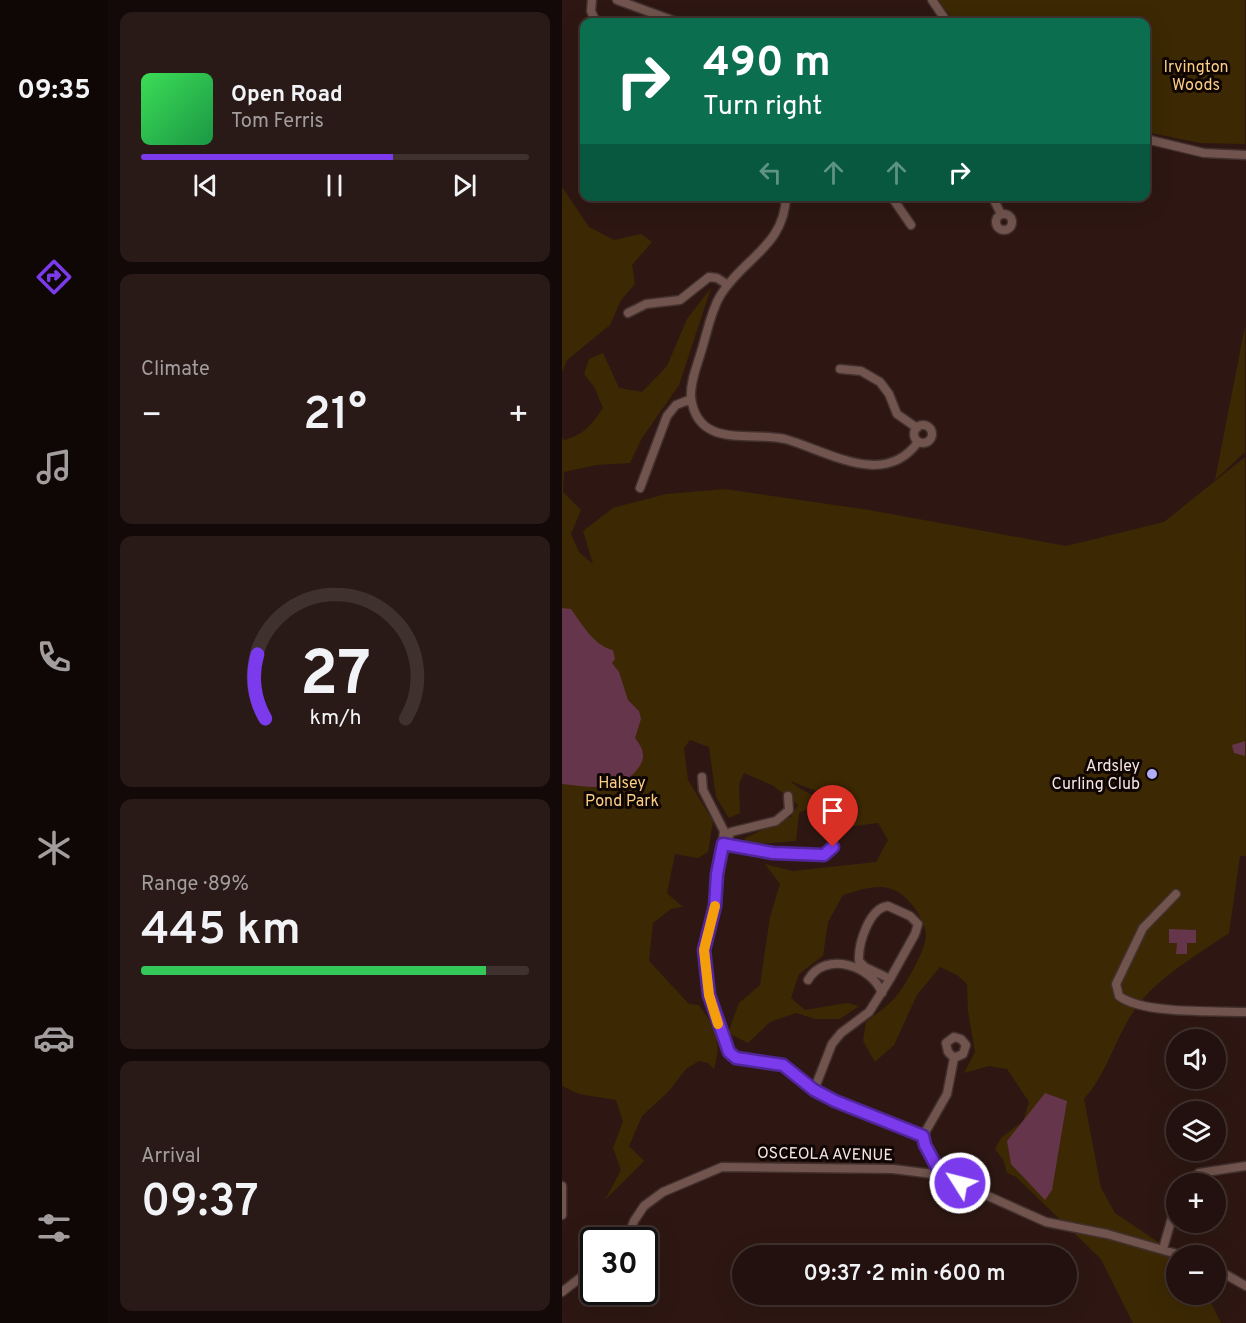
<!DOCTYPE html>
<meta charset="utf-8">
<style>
:root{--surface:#22110e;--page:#2a1a17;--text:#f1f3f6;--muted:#a29d9e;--line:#3f312e;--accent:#7c3aed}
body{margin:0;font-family:Overpass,sans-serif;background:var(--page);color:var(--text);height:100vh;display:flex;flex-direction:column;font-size:22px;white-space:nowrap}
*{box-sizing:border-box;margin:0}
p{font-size:20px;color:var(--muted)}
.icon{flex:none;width:33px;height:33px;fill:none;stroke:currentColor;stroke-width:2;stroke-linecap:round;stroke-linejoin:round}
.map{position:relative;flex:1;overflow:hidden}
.details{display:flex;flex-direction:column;gap:12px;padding:12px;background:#130908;width:454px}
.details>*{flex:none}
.banner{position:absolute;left:18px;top:18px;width:570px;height:183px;border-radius:12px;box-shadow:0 6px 24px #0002,0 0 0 2px var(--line);background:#0b6e4f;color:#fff;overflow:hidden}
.controls{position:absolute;left:604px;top:1029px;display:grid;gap:12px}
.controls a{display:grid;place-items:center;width:60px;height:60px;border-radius:50%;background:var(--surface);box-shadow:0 6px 24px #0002,0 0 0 2px var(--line);font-size:30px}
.speed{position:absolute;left:18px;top:1227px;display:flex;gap:12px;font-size:30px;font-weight:700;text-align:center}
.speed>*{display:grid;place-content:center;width:78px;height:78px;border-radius:50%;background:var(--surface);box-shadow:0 6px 24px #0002,0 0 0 2px var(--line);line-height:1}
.speed .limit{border:3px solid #111;border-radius:9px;background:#fff;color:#111}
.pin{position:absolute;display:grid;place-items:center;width:51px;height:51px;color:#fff;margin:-62px -26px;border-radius:50% 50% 50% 0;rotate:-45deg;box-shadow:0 0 6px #0007}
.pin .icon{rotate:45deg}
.me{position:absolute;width:66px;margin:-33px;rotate:306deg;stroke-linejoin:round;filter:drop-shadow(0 0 4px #0008)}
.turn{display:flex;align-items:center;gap:21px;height:126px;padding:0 24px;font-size:27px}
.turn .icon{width:78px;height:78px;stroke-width:2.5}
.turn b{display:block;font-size:42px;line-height:51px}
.lanes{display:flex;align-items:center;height:57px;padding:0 24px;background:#0003;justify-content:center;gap:30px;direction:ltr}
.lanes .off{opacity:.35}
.big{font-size:45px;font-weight:600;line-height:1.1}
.details .widget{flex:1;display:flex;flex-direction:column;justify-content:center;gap:9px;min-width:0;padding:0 21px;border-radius:12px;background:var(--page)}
.details .dial{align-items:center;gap:0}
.dial svg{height:156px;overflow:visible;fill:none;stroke:var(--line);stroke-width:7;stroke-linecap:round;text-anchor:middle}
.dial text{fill:var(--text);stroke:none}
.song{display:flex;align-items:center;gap:18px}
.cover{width:72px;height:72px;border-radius:9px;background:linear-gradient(135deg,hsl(130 70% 55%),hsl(140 70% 35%))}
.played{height:6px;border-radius:3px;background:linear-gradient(90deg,var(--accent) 65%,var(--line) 65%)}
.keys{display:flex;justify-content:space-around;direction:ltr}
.heat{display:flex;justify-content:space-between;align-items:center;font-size:33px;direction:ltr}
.charge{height:9px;border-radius:4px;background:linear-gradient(90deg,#34c759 89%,var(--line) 0)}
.trip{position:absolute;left:170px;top:1245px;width:345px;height:60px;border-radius:30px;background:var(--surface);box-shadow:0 6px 24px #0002,0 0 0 2px var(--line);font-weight:600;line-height:60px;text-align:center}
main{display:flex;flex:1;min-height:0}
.menu{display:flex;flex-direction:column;width:108px;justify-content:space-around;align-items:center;background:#0e0706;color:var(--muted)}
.menu .icon{width:42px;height:42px}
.menu .on{color:var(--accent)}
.menu b{font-size:27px;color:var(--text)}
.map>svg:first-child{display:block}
.green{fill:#3c2803;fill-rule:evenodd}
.water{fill:#65354b}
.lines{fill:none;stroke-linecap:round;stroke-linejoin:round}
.minor-casing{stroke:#42302e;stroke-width:11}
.minor{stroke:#70544d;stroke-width:8}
.route-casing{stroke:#51269a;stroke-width:15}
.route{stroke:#7c3aed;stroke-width:10}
.slow{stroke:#f59e0b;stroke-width:10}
.poi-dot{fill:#b2adf9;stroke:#0f0604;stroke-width:2}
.labels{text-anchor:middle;stroke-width:6;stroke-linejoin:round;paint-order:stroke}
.park-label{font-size:16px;fill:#fcce85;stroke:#0f0604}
.poi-label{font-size:16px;fill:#f6e5e1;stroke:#0f0604;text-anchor:end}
.street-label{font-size:16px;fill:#f6e5e1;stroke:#0f0604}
</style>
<main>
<nav class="menu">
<b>09:35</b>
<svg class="icon on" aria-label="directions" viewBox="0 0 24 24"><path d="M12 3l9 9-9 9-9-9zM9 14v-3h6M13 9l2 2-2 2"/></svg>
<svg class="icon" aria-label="music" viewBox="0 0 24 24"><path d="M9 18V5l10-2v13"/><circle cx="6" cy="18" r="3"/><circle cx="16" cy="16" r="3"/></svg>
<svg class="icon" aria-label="phone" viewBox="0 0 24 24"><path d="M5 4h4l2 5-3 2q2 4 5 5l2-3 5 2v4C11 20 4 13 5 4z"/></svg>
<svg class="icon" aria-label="climate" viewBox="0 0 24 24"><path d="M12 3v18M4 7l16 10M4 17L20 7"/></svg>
<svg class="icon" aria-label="car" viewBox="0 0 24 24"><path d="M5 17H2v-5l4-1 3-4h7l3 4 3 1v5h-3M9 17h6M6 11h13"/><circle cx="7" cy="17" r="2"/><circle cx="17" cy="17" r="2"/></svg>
<svg class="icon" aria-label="filters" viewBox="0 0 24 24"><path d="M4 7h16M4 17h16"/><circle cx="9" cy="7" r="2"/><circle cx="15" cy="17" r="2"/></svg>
</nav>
<section class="details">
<div class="widget">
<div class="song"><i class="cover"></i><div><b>Open Road</b><p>Tom Ferris</p></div></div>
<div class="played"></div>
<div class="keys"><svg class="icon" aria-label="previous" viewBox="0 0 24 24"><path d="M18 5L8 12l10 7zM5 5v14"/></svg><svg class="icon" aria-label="pause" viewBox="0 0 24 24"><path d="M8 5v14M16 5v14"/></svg><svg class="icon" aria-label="next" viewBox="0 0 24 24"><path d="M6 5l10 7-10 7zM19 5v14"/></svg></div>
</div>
<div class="widget"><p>Climate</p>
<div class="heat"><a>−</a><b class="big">21°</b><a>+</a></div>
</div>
<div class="widget dial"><svg viewBox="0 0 100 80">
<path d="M14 69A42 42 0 1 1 86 69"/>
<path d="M14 69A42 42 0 0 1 10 36" stroke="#7c3aed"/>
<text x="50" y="56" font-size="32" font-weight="700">27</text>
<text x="50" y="72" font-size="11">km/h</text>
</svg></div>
<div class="widget"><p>Range · 89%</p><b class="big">445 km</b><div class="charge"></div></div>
<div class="widget"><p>Arrival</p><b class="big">09:37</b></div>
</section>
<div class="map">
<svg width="684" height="1323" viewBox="0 0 684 1323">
<rect width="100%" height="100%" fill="#2e1712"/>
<!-- green -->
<path class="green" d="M376,0h307v144l-45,-1 -54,-11v-110h-191z
M0,187l27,40 25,13 27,-6 11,8 -20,23 3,19 -14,16 -11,25 -43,35 -5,12z
M149,288l-32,97 -37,53 -12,25 -34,2 -32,7 -1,20 18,18 -10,24 8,18 14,12 -10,-33 30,-23 53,-14 59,-5 144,21 197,36 98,-24 81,-65 1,399h-6l-11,77c-32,22 -71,44 -94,76 -20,29 -27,63 -51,90l17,89 14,25 62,42v39l30,1 14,28h-88l-32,-64 -85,-82 -9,-4 -4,-14 -8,-10 6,-11 22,-17 6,-19 -22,-33 -18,-3 -25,7 11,-21 -7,-41 -1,-27 -10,-9 -17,-8 -23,28 -23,50 -19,17 -12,-21 3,-19c10,-8 20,-15 29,-24 9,-10 31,-49 31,-62 0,-9 -6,-19 -10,-26 -21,-31 -42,-25 -73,-15l-15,27 -5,34 -24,18 -8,24 14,12 42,-7 12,3 -19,13h-24l-20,-6 -26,9 -22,21 -20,-10 11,-30 21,-18 10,-68 10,-33 -15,-20 28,7 83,-9 12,-22 -10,-17 -23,3 -41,-20 -15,7 -3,28 -51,4v-7l46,-21 7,-12 -26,-20 -28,-12 -5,11 1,29 -11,5 -13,-21 -7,-50 -19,-7 -6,8 4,32 25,41 -5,31 -10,6 -23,-4 -8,39 16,14 -12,2 -18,14 -4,38 40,43 10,1c17,23 23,37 15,64l-6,-6 -9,-2 -13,8 -18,23 -26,24 -13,30 15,15 -39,39 16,-30 -8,-22 10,-27 -7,-21 -37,-6 -17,-8v-650l2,4c20,-5 28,-16 39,-32l-8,-20 -11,-14 5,-15 14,-6 16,35 23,4 25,-26 20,-47zM228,781l69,26v1c-23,-2 -51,-12 -69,-27z
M683,326v126l-30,28z"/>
<!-- water -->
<path class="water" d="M0,608l9,1c11,15 23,37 42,41l2,9 -3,4 7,9 9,28 11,11 2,8 -6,19c7,9 12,18 4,29 -19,27 -48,20 -77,17z
M683,741v15l-11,-3 -2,-8z
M607,929l27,1v13h-9v11h-11l1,-11h-8z
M483,1093l22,8 -15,89 -7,10 -34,-36 -4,-23z"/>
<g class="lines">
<!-- minor casing -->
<g class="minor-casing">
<path id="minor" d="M30,0l-1,11 5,11
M55,0l60,22
M370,0l15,22
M584,139l58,14 42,2
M224,196c-1,50 -44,63 -66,100 -10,17 -13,38 -19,56 -4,14 -11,30 -10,45 6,53 61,34 94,42 43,12 99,50 133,3
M329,196l20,29
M430,196l9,18
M434 222a8 8 0 1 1 16 0a8 8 0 1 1-16 0Z
M66,313l18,-9 34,-4 29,-23 8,1 11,7
M278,369l21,2 19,11 9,12 8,20 20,14
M352 434a9 9 0 1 1 18 0a9 9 0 1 1-18 0Z
M78,488l27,-72 9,-11 15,-6
M140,777l1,13 21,41 -9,75 -11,44 5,45 20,57 7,6 47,7 31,25 21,12 88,34 2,9 16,30
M161,844l50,9 51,2 9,-8
M162,844l7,-12 45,-11 13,-11 -1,-14
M614,894l-33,34 -27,56 3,12c23,18 96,15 127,16
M326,906l22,10 8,8 -3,10 -25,45 -25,-12 -6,-6c-1,-17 10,-53 29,-55z
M246,980c17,-30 64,-14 74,13
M252,1090l18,-46 9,-11 28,-21 21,-33
M361,1136l24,-42 7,-36 -6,-6 -2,-9 8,-6 7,2 5,6 -3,9 -9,4
M623,1184l14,-11 47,-7
M0,1186v29
M65,1240l7,-19 10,-15 19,-14 59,-25 171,2 48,6 105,47 61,12 77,22
M601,1249l14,-49
M654,1269l30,17
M0,1292l32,-25"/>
</g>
<!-- minor -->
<use href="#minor" class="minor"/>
</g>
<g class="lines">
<!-- route casing -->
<g class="route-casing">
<path id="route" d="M271,847l-9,8 -51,-2 -50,-9 -6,30 -2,32 -11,44 5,45 20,57 7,6 47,7 31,25 21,11 88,35 2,9 16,30 19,8"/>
</g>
<!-- route -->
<use href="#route" class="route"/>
<!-- slow -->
<path class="slow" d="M153,906l-11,44 5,45 9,29"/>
</g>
<!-- markers -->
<circle class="poi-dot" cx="590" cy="774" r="6"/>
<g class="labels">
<!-- park labels -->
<g class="park-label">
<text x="634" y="72">Irvington<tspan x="634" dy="18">Woods</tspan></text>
<text x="60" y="788">Halsey<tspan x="60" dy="18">Pond Park</tspan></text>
</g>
<!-- poi labels -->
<g class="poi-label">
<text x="578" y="771">Ardsley<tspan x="578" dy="18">Curling Club</tspan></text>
</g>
<!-- street labels -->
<g class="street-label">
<text transform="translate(263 1153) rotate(1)" y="6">OSCEOLA AVENUE</text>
</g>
</g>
</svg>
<div class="controls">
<a><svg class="icon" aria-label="sound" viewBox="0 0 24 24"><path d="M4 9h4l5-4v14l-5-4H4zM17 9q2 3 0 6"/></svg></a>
<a><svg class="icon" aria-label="layers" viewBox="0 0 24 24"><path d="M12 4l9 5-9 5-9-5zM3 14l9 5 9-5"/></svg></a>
<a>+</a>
<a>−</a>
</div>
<div class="speed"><div class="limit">30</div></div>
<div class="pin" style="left:271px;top:847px;background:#d93025"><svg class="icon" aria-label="arrive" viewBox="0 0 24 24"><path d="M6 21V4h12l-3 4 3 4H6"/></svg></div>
<svg class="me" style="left:398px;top:1183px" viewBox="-20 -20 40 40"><circle r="17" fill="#7c3aed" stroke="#fff" stroke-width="3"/><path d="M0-11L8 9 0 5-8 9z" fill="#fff"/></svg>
<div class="trip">09:37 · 2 min · 600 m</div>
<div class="banner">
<div class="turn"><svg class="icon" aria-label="right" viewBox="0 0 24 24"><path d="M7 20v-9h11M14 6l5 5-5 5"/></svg><div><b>490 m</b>Turn right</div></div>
<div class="lanes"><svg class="icon off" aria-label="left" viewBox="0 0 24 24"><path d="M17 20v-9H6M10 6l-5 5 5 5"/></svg><svg class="icon off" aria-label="ahead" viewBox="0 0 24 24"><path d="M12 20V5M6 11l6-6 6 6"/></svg><svg class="icon off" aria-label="ahead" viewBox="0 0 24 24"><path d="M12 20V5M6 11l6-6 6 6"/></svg><svg class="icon" aria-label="right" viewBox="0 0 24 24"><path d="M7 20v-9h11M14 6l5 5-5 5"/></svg></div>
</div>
</div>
</main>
